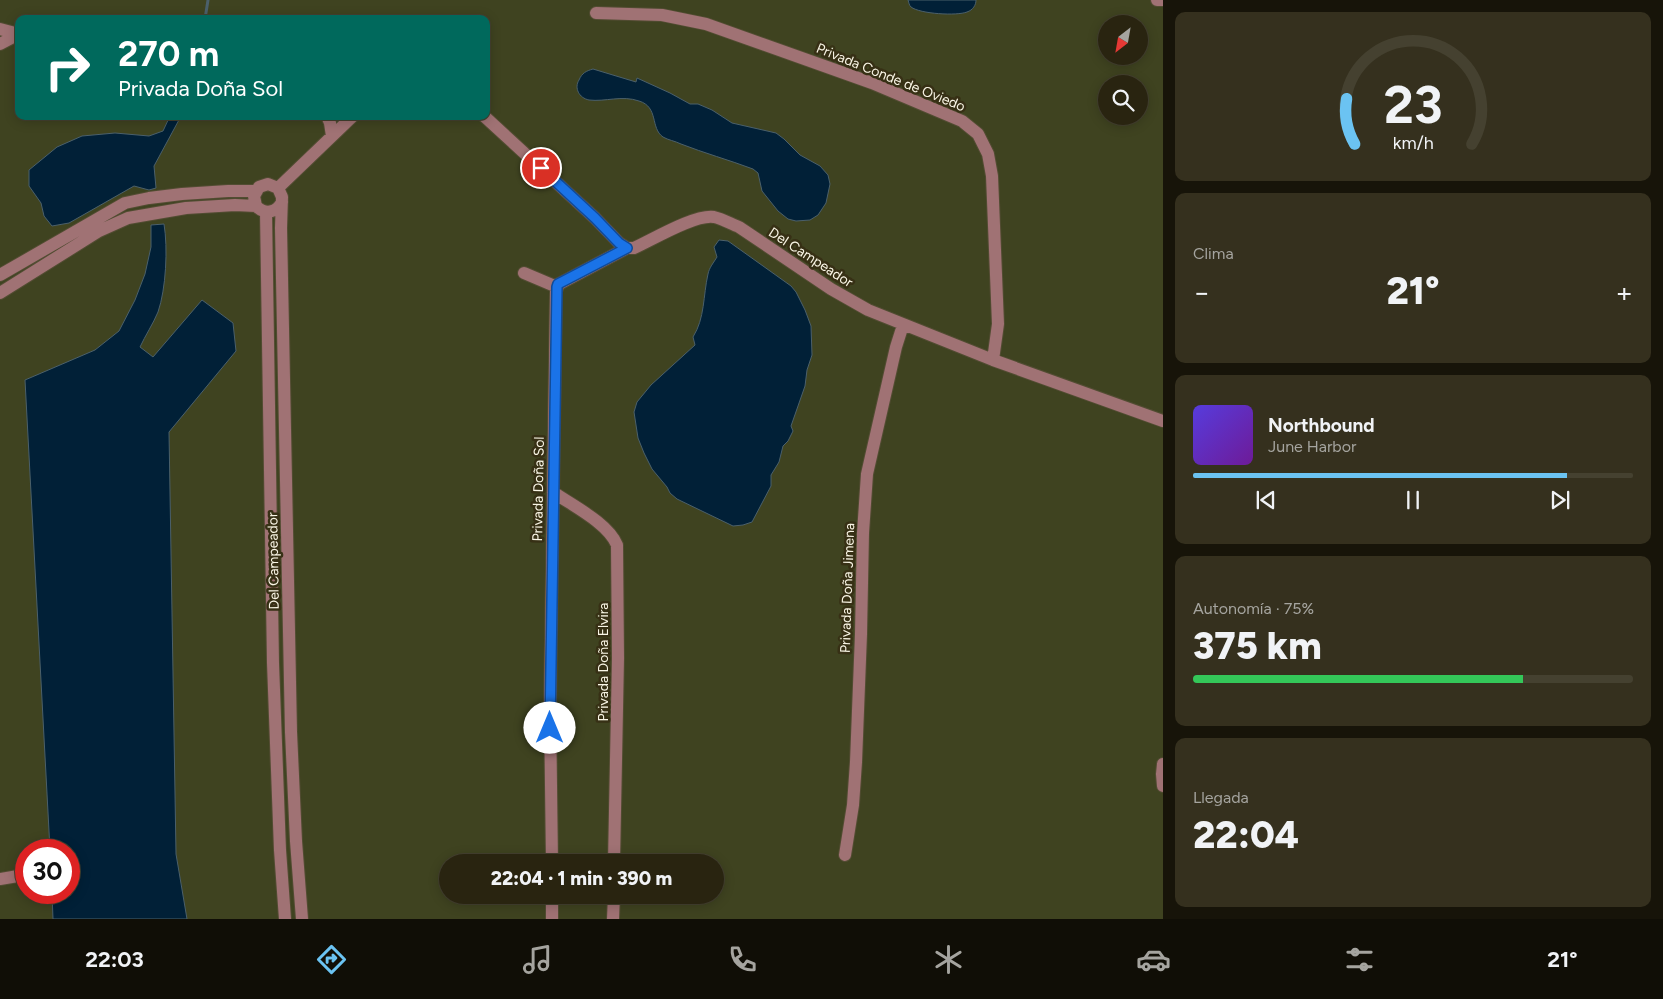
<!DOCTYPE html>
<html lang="es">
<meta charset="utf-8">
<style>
:root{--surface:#292410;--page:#35301e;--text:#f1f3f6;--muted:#a5a49f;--line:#454130;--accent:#6bc3f2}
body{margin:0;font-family:Figtree,sans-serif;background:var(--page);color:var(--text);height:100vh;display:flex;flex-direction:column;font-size:19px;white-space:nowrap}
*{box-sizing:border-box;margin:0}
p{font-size:16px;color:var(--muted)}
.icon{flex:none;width:28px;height:28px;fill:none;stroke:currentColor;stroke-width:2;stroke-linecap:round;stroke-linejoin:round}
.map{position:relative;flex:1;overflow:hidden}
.side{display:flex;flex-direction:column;gap:12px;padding:12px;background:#171409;width:500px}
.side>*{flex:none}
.top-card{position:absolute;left:15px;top:15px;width:475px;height:105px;border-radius:10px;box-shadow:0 2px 12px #0003,0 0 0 1px var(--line);background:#00695c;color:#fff;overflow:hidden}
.needle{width:32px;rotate:211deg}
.controls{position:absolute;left:1098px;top:15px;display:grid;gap:10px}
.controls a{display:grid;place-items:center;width:50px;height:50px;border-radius:50%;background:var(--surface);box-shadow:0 2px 12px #0003,0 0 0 1px var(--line);font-size:25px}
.speed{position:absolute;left:15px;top:839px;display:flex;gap:10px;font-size:25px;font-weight:700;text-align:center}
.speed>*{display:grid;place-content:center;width:65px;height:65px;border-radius:50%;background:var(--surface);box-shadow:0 2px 12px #0003,0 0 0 1px var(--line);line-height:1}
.speed .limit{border:8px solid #d22;background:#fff;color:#111}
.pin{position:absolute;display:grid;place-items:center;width:42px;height:42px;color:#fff;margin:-21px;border:2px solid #fff;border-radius:50%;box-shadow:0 1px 5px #0007}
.me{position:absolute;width:55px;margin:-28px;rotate:0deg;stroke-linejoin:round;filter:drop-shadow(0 0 4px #0008)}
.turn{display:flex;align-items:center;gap:18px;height:105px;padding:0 20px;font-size:22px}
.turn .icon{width:65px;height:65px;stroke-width:2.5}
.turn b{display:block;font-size:35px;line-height:42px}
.big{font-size:38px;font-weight:800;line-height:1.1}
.side .tile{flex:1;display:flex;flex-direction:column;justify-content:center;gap:8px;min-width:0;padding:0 18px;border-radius:10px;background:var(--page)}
.side .dial{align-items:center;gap:0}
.dial svg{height:130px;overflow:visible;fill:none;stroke:var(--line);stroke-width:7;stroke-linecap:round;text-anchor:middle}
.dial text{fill:var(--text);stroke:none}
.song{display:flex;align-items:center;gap:15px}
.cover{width:60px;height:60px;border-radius:8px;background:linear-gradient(135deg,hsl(250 70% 55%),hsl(280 70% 35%))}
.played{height:5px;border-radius:2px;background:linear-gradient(90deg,var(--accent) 85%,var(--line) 85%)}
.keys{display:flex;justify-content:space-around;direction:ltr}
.heat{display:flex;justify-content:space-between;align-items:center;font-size:28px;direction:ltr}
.charge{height:8px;border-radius:4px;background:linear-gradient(90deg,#34c759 75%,var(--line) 0)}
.trip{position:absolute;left:439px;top:854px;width:285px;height:50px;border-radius:25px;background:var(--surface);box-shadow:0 2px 12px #0003,0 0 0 1px var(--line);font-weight:800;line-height:50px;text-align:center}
.dock{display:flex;height:80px;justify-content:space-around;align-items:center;background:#100e06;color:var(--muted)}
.dock .icon{width:35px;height:35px}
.dock .on{color:var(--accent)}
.dock b{font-size:22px;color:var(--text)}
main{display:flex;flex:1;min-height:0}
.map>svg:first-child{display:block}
.green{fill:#3f4320;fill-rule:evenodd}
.water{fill:#012037;stroke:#4b606b}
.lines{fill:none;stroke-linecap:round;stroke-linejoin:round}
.stream{stroke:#4b606b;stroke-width:3}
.minor-casing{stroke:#524c32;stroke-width:14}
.minor{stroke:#a07274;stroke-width:12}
.route-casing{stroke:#114b97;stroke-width:12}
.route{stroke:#1a73e8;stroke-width:9}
.labels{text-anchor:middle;stroke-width:5;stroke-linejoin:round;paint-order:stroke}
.street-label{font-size:14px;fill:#f9f5e5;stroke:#373015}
</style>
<main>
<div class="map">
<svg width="1163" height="919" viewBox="0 0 1163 919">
<rect width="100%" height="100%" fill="#373015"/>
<!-- green -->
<path class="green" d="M0,0h1163v919h-1163zM19,19h467v97h-467zM1106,24h33v32h-33zM1106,84h33v32h-33zM26,850h43v42h-43zM448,862h267v33h-267z"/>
<!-- water -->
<path class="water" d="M908,0h68c0,5 -3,10 -9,12 -10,4 -47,2 -56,-5 -2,-2 -2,-4 -3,-7z
M593,69l43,13 1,-4 33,15 20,11h8l14,6 20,13 44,10 8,6 16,16 20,11 8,9 2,9 -4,19 -8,12 -8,5 -14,1 -8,-2 -10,-8 -16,-20 -4,-18 -5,-4c-24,-9 -49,-16 -72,-25 -6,-3 -13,-4 -18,-7 -13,-9 -4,-30 -24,-36 -17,-6 -34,1 -50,-1 -10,-2 -15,-12 -10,-20 3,-7 7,-9 14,-11z
M170,116l10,2 -26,48 2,22 -7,2 -15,-4 -65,37 -17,3 -8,-10 -3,-13 -12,-17v-16l28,-23 25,-11 33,-3 34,3 14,-5z
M164,224c4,24 2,65 -6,88 -5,12 -13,24 -18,35l13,10 49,-57 31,23 3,28 -67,81 7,422 11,65h-134l-1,-26 17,-1v-42h-19l-25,-470 70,-30 24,-19 16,-31 10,-26 6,-27v-22z
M719,240l9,1 63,45 5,6 9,18 6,16 1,29 -5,15 -2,16 -14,40 2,5 -5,10 -5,5 -4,16 -8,13v11l-19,36 -9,3 -10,1 -56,-27 -7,-6 -3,-6 -15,-18 -8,-16 -6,-15 -4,-26 3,-10 14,-17 44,-40 -2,-8c12,-19 10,-41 15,-63 1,-6 6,-12 9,-17l-3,-10z"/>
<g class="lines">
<!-- stream -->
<path class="stream" d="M205,19l3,-19"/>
<!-- minor casing -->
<g class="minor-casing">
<path id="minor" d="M1157,0h6
M596,13l66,2 44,9 166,59 90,38 16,13 10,20 4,22 6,148 -5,36
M0,29l19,5
M0,44l19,-10
M327,116l3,7 2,13
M484,116l111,102 24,25 8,5h7c18,-8 61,-34 80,-31 9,2 17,7 25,10l92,62 37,21 125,50 170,61
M278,188l75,-72
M282,202c-6,11 -17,13 -26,4l-2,-10 5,-9 9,-3 10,4 4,9 -1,31 10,504 5,109 6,78
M266,212l7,451 7,187 5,69
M524,273l33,14
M0,275l125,-72 24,-5 33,-4 46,-3h28
M0,293l99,-62 29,-13 58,-10 49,-3 21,1
M553,492c20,14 55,31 64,53l1,113 -4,204
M1163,764l-1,10 1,12
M845,855l8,-50 3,-43 5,-128 2,-101 4,-59 29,-127 7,-22
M552,862l-2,-153 6,-418 3,-7 68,-36
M0,879l24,-4
M552,895v24
M613,919l1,-24"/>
</g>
<!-- minor -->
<use href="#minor" class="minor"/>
</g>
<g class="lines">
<!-- route casing -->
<g class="route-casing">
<path id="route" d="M541,168l54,50 24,25 8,5 -69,36 -1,3 -7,441"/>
</g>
<!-- route -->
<use href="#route" class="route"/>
</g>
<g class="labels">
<!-- street labels -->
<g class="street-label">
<text transform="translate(891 77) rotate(22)" y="5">Privada Conde de Oviedo</text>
<text transform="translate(811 257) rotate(33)" y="5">Del Campeador</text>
<text transform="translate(538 489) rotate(-89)" y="5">Privada Doña Sol</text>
<text transform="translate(273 561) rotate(-91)" y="5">Del Campeador</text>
<text transform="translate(847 588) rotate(-88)" y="5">Privada Doña Jimena</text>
<text transform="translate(603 662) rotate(-90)" y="5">Privada Doña Elvira</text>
</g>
</g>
</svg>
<div class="controls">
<a><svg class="needle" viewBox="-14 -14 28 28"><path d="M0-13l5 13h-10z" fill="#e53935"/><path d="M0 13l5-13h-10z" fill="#a5a49f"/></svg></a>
<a><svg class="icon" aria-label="search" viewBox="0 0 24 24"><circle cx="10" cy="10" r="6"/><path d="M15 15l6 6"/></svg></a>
</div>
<div class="speed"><div class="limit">30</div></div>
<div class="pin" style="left:541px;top:168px;background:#d93025"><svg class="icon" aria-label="arrive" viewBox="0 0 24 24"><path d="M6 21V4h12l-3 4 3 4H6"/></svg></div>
<svg class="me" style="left:550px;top:728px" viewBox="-20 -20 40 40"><circle r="19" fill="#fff"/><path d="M0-13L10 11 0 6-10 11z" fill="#1a73e8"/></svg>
<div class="trip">22:04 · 1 min · 390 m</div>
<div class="top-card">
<div class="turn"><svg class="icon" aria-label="right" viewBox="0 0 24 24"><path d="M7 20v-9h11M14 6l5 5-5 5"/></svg><div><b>270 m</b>Privada Doña Sol</div></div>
</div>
</div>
<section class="side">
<div class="tile dial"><svg viewBox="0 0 100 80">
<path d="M14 69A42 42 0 1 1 86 69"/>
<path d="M14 69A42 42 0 0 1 9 41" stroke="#6bc3f2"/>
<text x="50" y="56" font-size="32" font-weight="700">23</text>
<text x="50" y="72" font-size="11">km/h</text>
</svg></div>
<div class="tile"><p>Clima</p>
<div class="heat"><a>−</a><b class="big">21°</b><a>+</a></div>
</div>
<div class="tile">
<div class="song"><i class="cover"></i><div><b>Northbound</b><p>June Harbor</p></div></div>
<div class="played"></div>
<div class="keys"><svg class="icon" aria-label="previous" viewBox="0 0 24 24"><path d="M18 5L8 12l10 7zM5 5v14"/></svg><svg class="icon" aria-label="pause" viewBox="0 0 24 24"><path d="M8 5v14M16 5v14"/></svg><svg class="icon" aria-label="next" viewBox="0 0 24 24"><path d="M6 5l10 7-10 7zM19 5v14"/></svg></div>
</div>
<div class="tile"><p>Autonomía · 75%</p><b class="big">375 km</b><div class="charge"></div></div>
<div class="tile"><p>Llegada</p><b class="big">22:04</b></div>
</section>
</main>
<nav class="dock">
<b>22:03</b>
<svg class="icon on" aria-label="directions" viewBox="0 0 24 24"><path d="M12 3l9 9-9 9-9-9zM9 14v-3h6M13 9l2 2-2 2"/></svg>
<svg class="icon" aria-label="music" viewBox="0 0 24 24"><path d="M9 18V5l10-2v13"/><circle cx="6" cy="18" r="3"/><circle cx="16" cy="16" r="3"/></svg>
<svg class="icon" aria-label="phone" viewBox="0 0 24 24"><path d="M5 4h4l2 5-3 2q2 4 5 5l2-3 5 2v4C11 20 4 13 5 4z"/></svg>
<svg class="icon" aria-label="climate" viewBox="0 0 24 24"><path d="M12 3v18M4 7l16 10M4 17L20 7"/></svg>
<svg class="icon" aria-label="car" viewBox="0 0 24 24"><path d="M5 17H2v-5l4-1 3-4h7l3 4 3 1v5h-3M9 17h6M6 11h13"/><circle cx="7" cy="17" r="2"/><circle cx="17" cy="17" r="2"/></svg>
<svg class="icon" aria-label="filters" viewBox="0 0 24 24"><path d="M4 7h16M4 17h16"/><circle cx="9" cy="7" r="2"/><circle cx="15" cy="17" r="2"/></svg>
<b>21°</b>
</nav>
